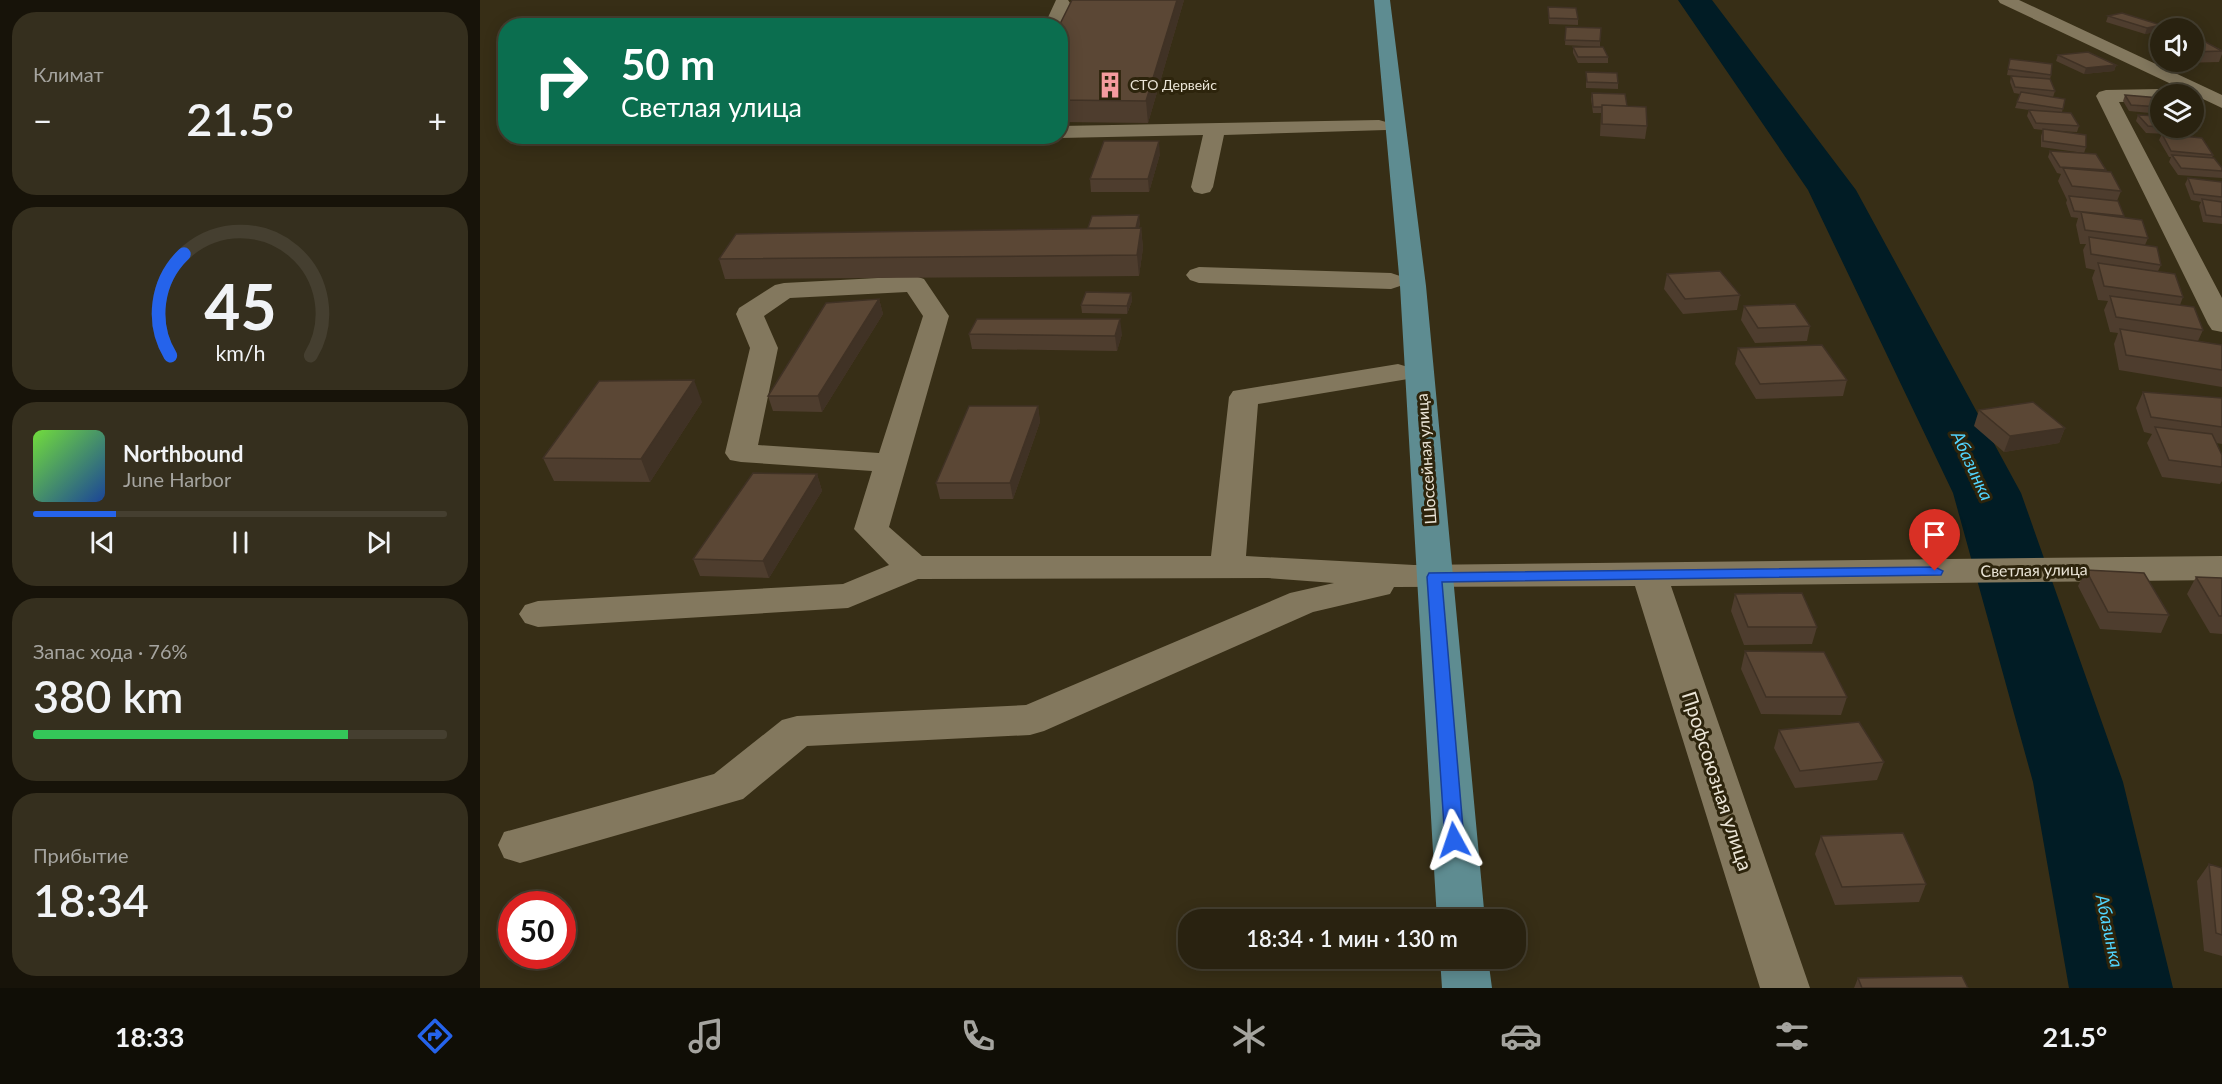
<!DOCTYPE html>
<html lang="ru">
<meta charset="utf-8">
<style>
:root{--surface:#292210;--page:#352f1e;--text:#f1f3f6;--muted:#a5a49f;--line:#453f30;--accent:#2563eb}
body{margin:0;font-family:Lato,sans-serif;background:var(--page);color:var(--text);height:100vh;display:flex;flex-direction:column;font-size:22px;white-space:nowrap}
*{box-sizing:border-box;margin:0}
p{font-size:20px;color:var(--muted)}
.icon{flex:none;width:33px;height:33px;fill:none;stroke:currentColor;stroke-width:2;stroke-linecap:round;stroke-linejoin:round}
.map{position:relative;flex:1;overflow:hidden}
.side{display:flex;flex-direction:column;gap:12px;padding:12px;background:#171309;width:480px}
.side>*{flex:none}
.guide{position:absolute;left:18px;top:18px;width:570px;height:126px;border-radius:24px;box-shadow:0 3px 15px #0003,0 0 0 2px var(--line);background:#0b6e4f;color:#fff;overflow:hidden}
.tools{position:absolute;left:1670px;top:18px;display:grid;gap:12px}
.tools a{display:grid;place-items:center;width:54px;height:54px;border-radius:50%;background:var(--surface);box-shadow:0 3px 15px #0003,0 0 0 2px var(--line);font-size:30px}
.speed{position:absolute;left:18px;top:891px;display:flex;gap:12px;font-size:30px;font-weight:700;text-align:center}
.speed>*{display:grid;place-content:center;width:78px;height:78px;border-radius:50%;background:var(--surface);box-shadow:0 3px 15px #0003,0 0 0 2px var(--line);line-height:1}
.speed .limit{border:9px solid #d22;background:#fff;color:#111}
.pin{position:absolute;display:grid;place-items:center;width:51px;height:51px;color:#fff;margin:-62px -26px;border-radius:50% 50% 50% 0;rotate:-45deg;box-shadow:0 0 6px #0007}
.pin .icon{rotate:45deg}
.me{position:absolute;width:66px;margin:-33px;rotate:355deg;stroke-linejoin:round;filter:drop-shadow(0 0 4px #0008)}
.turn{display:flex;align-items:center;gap:21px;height:126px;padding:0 24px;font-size:27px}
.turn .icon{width:78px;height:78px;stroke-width:2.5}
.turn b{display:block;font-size:42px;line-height:51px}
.big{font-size:45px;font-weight:600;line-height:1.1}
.side .tile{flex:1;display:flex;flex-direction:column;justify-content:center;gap:9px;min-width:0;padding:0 21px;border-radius:24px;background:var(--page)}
.side .dial{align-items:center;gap:0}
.dial svg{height:156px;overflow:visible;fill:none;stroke:var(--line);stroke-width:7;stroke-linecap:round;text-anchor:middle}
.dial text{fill:var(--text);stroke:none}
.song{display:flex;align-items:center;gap:18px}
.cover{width:72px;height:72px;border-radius:9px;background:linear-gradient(135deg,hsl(100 70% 55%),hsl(220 70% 35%))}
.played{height:6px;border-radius:3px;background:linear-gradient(90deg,var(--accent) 20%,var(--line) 20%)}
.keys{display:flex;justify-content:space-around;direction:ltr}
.heat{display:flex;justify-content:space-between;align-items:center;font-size:33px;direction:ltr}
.charge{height:9px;border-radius:4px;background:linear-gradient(90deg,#34c759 76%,var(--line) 0)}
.trip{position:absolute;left:698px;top:909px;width:348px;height:60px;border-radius:24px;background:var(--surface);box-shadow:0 3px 15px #0003,0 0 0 2px var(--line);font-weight:600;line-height:60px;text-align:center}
.tabs{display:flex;height:96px;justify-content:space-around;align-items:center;background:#100e06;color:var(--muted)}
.tabs .icon{width:42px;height:42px}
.tabs .current{color:var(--accent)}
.tabs b{font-size:27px;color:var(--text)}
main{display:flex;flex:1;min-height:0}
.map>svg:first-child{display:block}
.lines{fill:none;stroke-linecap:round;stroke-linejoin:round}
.river{fill:#011c25;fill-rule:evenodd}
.minor{fill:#83785e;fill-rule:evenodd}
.major{fill:#5e8c91;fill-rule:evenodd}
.wall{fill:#4e3d2e}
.shaded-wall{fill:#403225}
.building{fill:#5b4735;stroke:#403225;stroke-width:1.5}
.route{fill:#2563eb;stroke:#184099;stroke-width:1.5}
.labels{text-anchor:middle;stroke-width:6;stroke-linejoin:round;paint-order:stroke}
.far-poi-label{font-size:14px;fill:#ebe5d7;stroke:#2d240c;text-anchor:start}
.street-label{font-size:16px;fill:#ebe5d7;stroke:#2d240c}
.water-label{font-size:18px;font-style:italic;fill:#52d5fe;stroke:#2d240c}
.near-street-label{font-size:20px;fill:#ebe5d7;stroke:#2d240c}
</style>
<main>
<section class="side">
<div class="tile"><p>Климат</p>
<div class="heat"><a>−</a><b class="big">21.5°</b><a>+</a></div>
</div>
<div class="tile dial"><svg viewBox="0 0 100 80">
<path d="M14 69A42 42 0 1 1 86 69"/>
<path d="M14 69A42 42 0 0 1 21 17" stroke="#2563eb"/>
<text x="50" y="56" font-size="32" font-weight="700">45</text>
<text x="50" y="72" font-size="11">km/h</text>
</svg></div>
<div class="tile">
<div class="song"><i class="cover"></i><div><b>Northbound</b><p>June Harbor</p></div></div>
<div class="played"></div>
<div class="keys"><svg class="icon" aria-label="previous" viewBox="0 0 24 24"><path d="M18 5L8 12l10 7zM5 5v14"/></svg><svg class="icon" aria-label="pause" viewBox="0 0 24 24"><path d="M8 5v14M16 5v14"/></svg><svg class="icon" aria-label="next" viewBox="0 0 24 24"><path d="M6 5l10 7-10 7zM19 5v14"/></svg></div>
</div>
<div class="tile"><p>Запас хода · 76%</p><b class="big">380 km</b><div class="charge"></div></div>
<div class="tile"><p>Прибытие</p><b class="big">18:34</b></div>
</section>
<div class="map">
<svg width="1742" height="988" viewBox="0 0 1742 988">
<rect width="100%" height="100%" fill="#372e16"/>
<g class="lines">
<!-- river -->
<path class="river" d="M1198,0h34l144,190 165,303 102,289 50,206h-104l-36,-206 -80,-289 -145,-303z"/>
<!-- minor -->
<path class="minor" d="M576,0h12l2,3 -9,23h-17z
M1518,0h21l203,95v13l-222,-105z
M1680,89l7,2 2,3h-9v7l-41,1 103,196v34l-10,-2 -4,-6 -112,-228 3,-4 7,-2z
M899,120l7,2 3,4 -3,4 -162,5 -11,52 -3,5 -8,2 -8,-2 -3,-5 12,-52 -143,3 -7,-2h7v-10z
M719,267l192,6 9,3 4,5 -4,5 -9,3 -192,-6 -9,-3 -4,-5 4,-5z
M435,276l9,3 25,37 -60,211 33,29h289l18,-159 4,-6 165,-27 10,3 4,6 -4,6 -150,25 -12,152 168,9 808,-9v24l-551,6 139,402h-50l-125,-402 -241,1 -4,7 -77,18 -269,119 -14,4 -223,11 -64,53 -223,64 -16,-5 -6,-13 6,-13 210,-58 68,-54 15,-4 229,-11 264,-112 44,-10 -66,-5 -350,1 -70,29 -310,19 -13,-4 -6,-9 6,-9 13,-4 305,-17 46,-19 -35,-36 18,-58 -131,-9 -11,-2 -5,-7 25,-105 -14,-34 3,-6 36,-23 9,-2zM427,292l16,24 -44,137 -121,-8 20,-97 -14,-32 26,-18z"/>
<!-- major -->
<path class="major" d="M894,0h16l36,286 59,634h-48l-37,-634z
M960,958h48l4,30h-50z"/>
</g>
<!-- wall -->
<path class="wall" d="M704,0l-36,123 -88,-1v-96z
M1068,7l30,12v6l-29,-1z
M1628,16l53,9 -2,6 -14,3 -39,-12z
M1086,27l34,14v6l-35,-2z
M1713,36l29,14v4l-3,8 -39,1 -4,-1h17z
M1676,38h4v15l-8,-4z
M1093,47l35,10v6h-30l-5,-10z
M1578,55l58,10 -2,6 -30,3 -28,-13z
M1530,59l41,16 -1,4 5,12 -2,6 12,2 -3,13 17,14 -2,6 -22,-1 31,16 -2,6 -43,-6v-11l2,-6 -9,-1 -7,-13 2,-6 -14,-2 5,-14 -6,-1 -4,-11 1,-6h3l-7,-1z
M1106,72l32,11v6l-32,-1z
M1112,93l55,33 -2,13 -45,-3 1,-23h-8l-2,-14z
M1645,95l35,3v16l-31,-3 -6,-10z
M1658,115l22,1v12h29l2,1 -3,6 -42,-2 -10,-12z
M1682,134l51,21 -1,3 10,10v10l-44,-3 -9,-13 2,-5h-2l-10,-17z
M1570,151l56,19v2l15,19 -4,10 7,15v1l24,21 -3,7 16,20 -3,6 25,26 -3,8 23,25 -5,11 24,4v42l-103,-17 -5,-26 4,-11 -8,-1 -6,-22 4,-9 -10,-1 -6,-22 3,-8 -9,-2 -3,-18 3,-6h-6l-4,-19 2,-7 -7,-1 -5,-14 1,-3 -9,-19 3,-7 -4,-1 -9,-16z
M680,154l-11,38h-58l-1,-13z
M1708,178l34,4v42l-19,-2 -4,-16 2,-4 -10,-2 -6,-16z
M660,222l-1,6h2l2,20 -4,28 -414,3 -6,-20 370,-30z
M1187,274l73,21 -3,15 -54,4 -19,-25z
M651,293l1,8 -5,13 -45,-1 -1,-8z
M399,299l4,15 -61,98 -49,-1 -5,-15z
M1264,306l66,20 -3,15 -52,2 -14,-23z
M489,334h153l-5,17 -145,-2z
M1258,348l109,32 -4,16 -87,3 -21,-35z
M1663,392l79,6v46l-6,-1 6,24v14l-2,3 -58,-7 -15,-34 5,-9 -8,-2 -8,-24z
M222,402l-52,80 -96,-1 -11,-23z
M558,406l2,16 -27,77h-73l-4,-16z
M1499,410l86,18 -6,15 -55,9 -30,-26z
M337,474l5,17 -53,87 -69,-2 -7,-17z
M1606,570l83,45 -8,18 -61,-4 -22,-43z
M1716,577l26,1v56l-12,-1 -23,-39z
M1255,594l82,33 -5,17 -68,1 -13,-34z
M1265,651l102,46 -6,18 -80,-1 -20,-45z
M1299,730l105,32 -7,18 -82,8 -21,-40z
M1341,836l105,48 -7,18 -84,3 -20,-51z
M1729,864l13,4v88l-18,-5 -7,-70z
M1378,978l110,10h-114z"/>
<!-- shaded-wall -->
<path class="shaded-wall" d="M697,0h7l-36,123 -2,-22z
M1681,25l-2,6 -14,3 2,-6z
M1636,65l-2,6 -30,3 2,-6z
M679,141l1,13 -11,38 -1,-13z
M659,215l1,7 -3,13 -1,-7z
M661,228l2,20 -4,28 -2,-21z
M651,293l1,8 -5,13v-8z
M399,299l4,15 -61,98 -4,-16z
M640,319l2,15 -5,17 -2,-15z
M214,380l8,22 -52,80 -9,-23z
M558,406l2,16 -27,77 -3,-16z
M1585,428l-6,15 -55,9 6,-16z
M337,474l5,17 -53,87 -6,-17z"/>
<!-- building -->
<path class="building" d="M592,0h105l-31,101 -86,-1v-74h-1z
M1068,7l28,1 2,11 -29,-1z
M1642,13l39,12 -14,3 -39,-12z
M1086,27l35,1 -1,13 -35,-1z
M1713,36h2l27,15 -29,1z
M1093,47h30l5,10h-30z
M1608,52l28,13 -30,3 -28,-13z
M1530,59l42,5 -1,11 -43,-6z
M1106,72l31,1 1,10 -31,-1z
M1531,76l39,3 5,12 -40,-4z
M1541,92l44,7 -2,10 -46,-7z
M1112,93l33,1 2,12 -25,-1v2h-9z
M1645,95l35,3v9l-29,-2z
M1122,105l44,2 1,19 -45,-2z
M1549,110l42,3 8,13 -43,-3z
M1658,115l22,1v11l-12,-1z
M1689,128h20l2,1z
M1563,129l43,6v12l-43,-6z
M1682,134l40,4 11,17 -42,-4z
M624,141h55l-11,38h-58z
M1570,151l46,3 10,16 -46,-3z
M1692,155l42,3 8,10v3l-41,-3z
M1583,168l48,4 10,19 -49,-5z
M1708,178l34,4v15l-28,-3z
M1589,196l49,5 6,15 -50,-5z
M1722,199l20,3v15l-16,-2z
M1601,212l61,8 6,18 -63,-8z
M659,215l-3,13h-48l4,-12z
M661,228l-4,27 -418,4 17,-25z
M1609,237l68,10 4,18 -70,-11z
M1618,263l77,11 8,23 -79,-11z
M1240,271l20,24 -55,4 -18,-25z
M606,292l45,1 -4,13 -46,-1z
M1630,296l84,11 9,23 -87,-13z
M399,299l-61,97h-50l58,-93z
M1315,304l15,22 -52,2 -14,-22z
M497,319h143l-5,17 -146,-2z
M1640,329l102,16v25l-96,-15z
M1342,345l25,35 -87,4 -22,-36z
M214,380l-53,79 -98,-1 56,-77z
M1663,392l79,6v29l-71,-10z
M1553,402l32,26 -55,8 -31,-26z
M489,406h69l-28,77h-74z
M1675,427l57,7 10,21v12l-53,-7z
M273,473l64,1 -54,87 -70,-2z
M1606,570l58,3 25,42 -61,-3z
M1716,577l26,1v38h-3z
M1322,593l15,34h-69l-13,-33z
M1265,651l79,1 23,45h-81z
M1379,722l25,40 -84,9 -21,-41z
M1423,833l23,51 -84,3 -21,-51z
M1729,864l13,4v67l-6,-2z
M1482,976l6,12h-106l-4,-10z"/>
<!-- route -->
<path class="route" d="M1455,567l8,4 -2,4 -499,7 22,258 -3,5 -7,2 -6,-2 -3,-5 -18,-263 2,-4z"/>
<!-- icons -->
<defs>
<g id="building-bare" transform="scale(2.07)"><path d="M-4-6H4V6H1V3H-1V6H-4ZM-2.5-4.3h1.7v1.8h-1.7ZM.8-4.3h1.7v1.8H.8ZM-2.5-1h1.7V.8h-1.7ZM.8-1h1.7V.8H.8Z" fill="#f59b9e" stroke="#2d240c" stroke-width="2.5" paint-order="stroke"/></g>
</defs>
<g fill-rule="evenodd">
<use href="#building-bare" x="630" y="85"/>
</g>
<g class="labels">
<!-- far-poi labels -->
<g class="far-poi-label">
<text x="650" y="90">СТО Дервейс</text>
</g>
<!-- street labels -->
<g class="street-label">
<text transform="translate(946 459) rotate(-94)" y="6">Шоссейная улица</text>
<text transform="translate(1554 570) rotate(-1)" y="6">Светлая улица</text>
</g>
<!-- water labels -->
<g class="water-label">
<text transform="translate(1492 466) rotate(65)" y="6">Абазинка</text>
<text transform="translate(1629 931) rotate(78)" y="6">Абазинка</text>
</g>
<!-- near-street labels -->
<g class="near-street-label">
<text transform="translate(1237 781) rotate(72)" y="7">Профсоюзная улица</text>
</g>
</g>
</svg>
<div class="tools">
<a><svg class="icon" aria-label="sound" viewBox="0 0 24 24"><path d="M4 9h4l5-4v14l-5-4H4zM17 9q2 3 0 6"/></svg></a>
<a><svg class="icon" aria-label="layers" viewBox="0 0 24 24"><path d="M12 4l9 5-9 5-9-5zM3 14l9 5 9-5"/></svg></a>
</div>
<div class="speed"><div class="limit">50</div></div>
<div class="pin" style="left:1455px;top:571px;background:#d93025"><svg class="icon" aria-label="arrive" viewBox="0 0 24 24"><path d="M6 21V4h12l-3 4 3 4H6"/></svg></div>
<svg class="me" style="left:974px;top:840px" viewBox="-20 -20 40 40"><path d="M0-17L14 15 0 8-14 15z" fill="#2563eb" stroke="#fff" stroke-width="4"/></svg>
<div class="trip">18:34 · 1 мин · 130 m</div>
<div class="guide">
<div class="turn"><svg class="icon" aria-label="right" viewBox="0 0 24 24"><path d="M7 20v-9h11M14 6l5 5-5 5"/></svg><div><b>50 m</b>Светлая улица</div></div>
</div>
</div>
</main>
<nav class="tabs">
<b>18:33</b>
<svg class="icon current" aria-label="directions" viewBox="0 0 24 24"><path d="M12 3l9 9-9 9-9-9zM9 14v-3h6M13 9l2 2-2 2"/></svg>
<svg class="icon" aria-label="music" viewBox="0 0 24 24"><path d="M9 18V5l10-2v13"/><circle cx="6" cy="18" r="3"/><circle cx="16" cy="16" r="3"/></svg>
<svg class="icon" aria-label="phone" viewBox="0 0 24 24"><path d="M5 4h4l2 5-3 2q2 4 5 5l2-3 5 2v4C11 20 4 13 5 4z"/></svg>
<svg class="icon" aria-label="climate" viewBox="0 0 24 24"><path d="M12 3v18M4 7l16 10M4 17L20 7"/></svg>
<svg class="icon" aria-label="car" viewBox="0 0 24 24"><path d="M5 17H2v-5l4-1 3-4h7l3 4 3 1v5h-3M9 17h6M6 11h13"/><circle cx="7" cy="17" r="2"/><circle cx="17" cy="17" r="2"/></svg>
<svg class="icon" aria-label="filters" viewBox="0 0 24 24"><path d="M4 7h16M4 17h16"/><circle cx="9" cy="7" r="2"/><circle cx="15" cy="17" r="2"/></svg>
<b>21.5°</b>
</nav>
